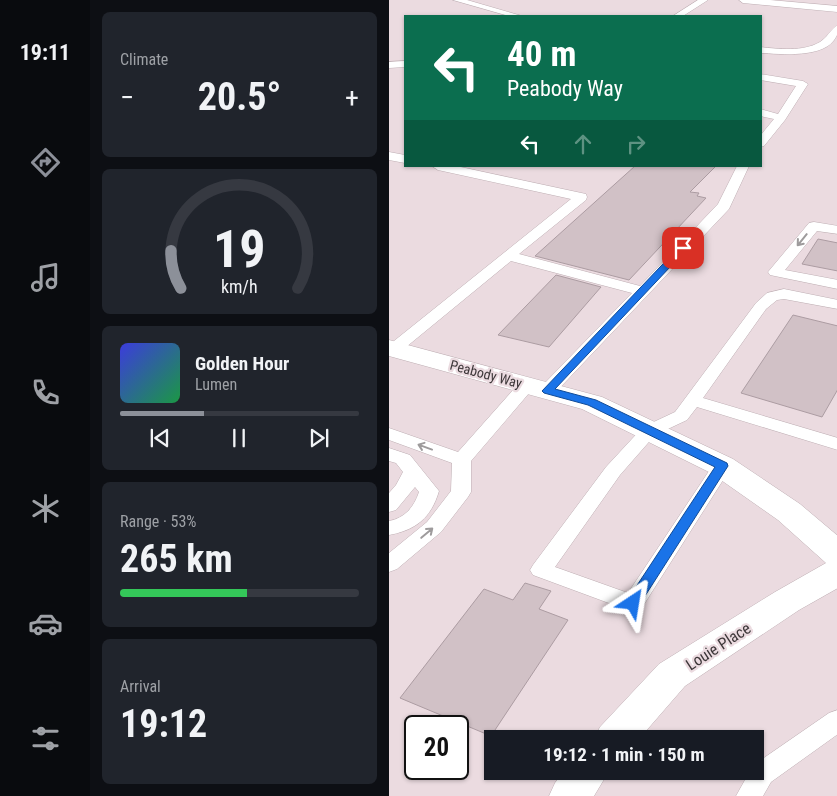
<!DOCTYPE html>
<meta charset="utf-8">
<style>
:root{--surface:#171b24;--page:#20242c;--text:#f1f3f6;--muted:#9ea1a6;--line:#363941;--accent:#8c9099}
body{margin:0;font-family:"Roboto Condensed",sans-serif;background:var(--page);color:var(--text);height:100vh;display:flex;flex-direction:column;font-size:19px;white-space:nowrap}
*{box-sizing:border-box;margin:0}
p{font-size:16px;color:var(--muted)}
.icon{flex:none;width:28px;height:28px;fill:none;stroke:currentColor;stroke-width:2;stroke-linecap:round;stroke-linejoin:round}
.map{position:relative;flex:1;overflow:hidden}
.drawer{display:flex;flex-direction:column;gap:12px;padding:12px;background:#0d0f14;width:299px}
.drawer>*{flex:none}
.hud{position:absolute;left:15px;top:15px;width:358px;height:152px;border-radius:0px;box-shadow:0 1px 4px #0004;background:#0b6e4f;color:#fff;overflow:hidden}
.speed{position:absolute;left:15px;top:715px;display:flex;gap:10px;font-size:25px;font-weight:700;text-align:center}
.speed>*{display:grid;place-content:center;width:65px;height:65px;border-radius:50%;background:var(--surface);box-shadow:0 1px 4px #0004;line-height:1}
.speed .limit{border:2px solid #111;border-radius:8px;background:#fff;color:#111}
.pin{position:absolute;display:grid;place-items:center;width:42px;height:42px;color:#fff;margin:-21px;border-radius:10px;box-shadow:0 2px 8px #0006}
.me{position:absolute;width:55px;margin:-28px;rotate:33deg;stroke-linejoin:round;filter:drop-shadow(0 0 4px #0008)}
.turn{display:flex;align-items:center;gap:18px;height:105px;padding:0 20px;font-size:22px}
.turn .icon{width:65px;height:65px;stroke-width:2.5}
.turn b{display:block;font-size:35px;line-height:42px}
.lanes{display:flex;align-items:center;height:48px;padding:0 20px;background:#0003;justify-content:center;gap:25px;direction:ltr}
.lanes .off{opacity:.35}
.big{font-size:38px;font-weight:700;line-height:1.1}
.drawer .widget{flex:1;display:flex;flex-direction:column;justify-content:center;gap:8px;min-width:0;padding:0 18px;border-radius:8px;background:var(--page)}
.drawer .dial{align-items:center;gap:0}
.dial svg{height:130px;overflow:visible;fill:none;stroke:var(--line);stroke-width:7;stroke-linecap:round;text-anchor:middle}
.dial text{fill:var(--text);stroke:none}
.song{display:flex;align-items:center;gap:15px}
.cover{width:60px;height:60px;border-radius:8px;background:linear-gradient(135deg,hsl(240 70% 55%),hsl(140 70% 35%))}
.played{height:5px;border-radius:2px;background:linear-gradient(90deg,var(--accent) 35%,var(--line) 35%)}
.keys{display:flex;justify-content:space-around;direction:ltr}
.heat{display:flex;justify-content:space-between;align-items:center;font-size:28px;direction:ltr}
.charge{height:8px;border-radius:4px;background:linear-gradient(90deg,#34c759 53%,var(--line) 0)}
.trip{position:absolute;left:95px;top:730px;width:280px;height:50px;border-radius:0px;background:var(--surface);box-shadow:0 1px 4px #0004;font-weight:700;line-height:50px;text-align:center}
main{display:flex;flex:1;min-height:0}
.tabs{display:flex;flex-direction:column;width:90px;justify-content:space-around;align-items:center;background:#090b0e;color:var(--muted)}
.tabs .icon{width:35px;height:35px}
.tabs .active{color:var(--accent)}
.tabs b{font-size:22px;color:var(--text)}
.map>svg:first-child{display:block}
.building{fill:#d1c1c6;stroke:#ac9ca2}
.lines{fill:none;stroke-linecap:round;stroke-linejoin:round}
.lane-casing{stroke:#beaeb3;stroke-width:1}
.street-casing{stroke:#beaeb3;stroke-width:1}
.lane{fill:#fff;fill-rule:evenodd}
.street{fill:#fff;fill-rule:evenodd}
.oneway{stroke:#9e9b9c}
.route{fill:#1a73e8;stroke:#114b97}
.labels{text-anchor:middle;stroke-width:4.5;stroke-linejoin:round;paint-order:stroke}
.street-label{font-size:14px;fill:#3d3739;stroke:#ebdbe0}
.near-street-label{font-size:16px;fill:#3d3739;stroke:#ebdbe0}
</style>
<main>
<nav class="tabs">
<b>19:11</b>
<svg class="icon active" aria-label="directions" viewBox="0 0 24 24"><path d="M12 3l9 9-9 9-9-9zM9 14v-3h6M13 9l2 2-2 2"/></svg>
<svg class="icon" aria-label="music" viewBox="0 0 24 24"><path d="M9 18V5l10-2v13"/><circle cx="6" cy="18" r="3"/><circle cx="16" cy="16" r="3"/></svg>
<svg class="icon" aria-label="phone" viewBox="0 0 24 24"><path d="M5 4h4l2 5-3 2q2 4 5 5l2-3 5 2v4C11 20 4 13 5 4z"/></svg>
<svg class="icon" aria-label="climate" viewBox="0 0 24 24"><path d="M12 3v18M4 7l16 10M4 17L20 7"/></svg>
<svg class="icon" aria-label="car" viewBox="0 0 24 24"><path d="M5 17H2v-5l4-1 3-4h7l3 4 3 1v5h-3M9 17h6M6 11h13"/><circle cx="7" cy="17" r="2"/><circle cx="17" cy="17" r="2"/></svg>
<svg class="icon" aria-label="filters" viewBox="0 0 24 24"><path d="M4 7h16M4 17h16"/><circle cx="9" cy="7" r="2"/><circle cx="15" cy="17" r="2"/></svg>
</nav>
<section class="drawer">
<div class="widget"><p>Climate</p>
<div class="heat"><a>−</a><b class="big">20.5°</b><a>+</a></div>
</div>
<div class="widget dial"><svg viewBox="0 0 100 80">
<path d="M14 69A42 42 0 1 1 86 69"/>
<path d="M14 69A42 42 0 0 1 8 46" stroke="#8c9099"/>
<text x="50" y="56" font-size="32" font-weight="700">19</text>
<text x="50" y="72" font-size="11">km/h</text>
</svg></div>
<div class="widget">
<div class="song"><i class="cover"></i><div><b>Golden Hour</b><p>Lumen</p></div></div>
<div class="played"></div>
<div class="keys"><svg class="icon" aria-label="previous" viewBox="0 0 24 24"><path d="M18 5L8 12l10 7zM5 5v14"/></svg><svg class="icon" aria-label="pause" viewBox="0 0 24 24"><path d="M8 5v14M16 5v14"/></svg><svg class="icon" aria-label="next" viewBox="0 0 24 24"><path d="M6 5l10 7-10 7zM19 5v14"/></svg></div>
</div>
<div class="widget"><p>Range · 53%</p><b class="big">265 km</b><div class="charge"></div></div>
<div class="widget"><p>Arrival</p><b class="big">19:12</b></div>
</section>
<div class="map">
<svg width="449" height="796" viewBox="0 0 449 796">
<rect width="100%" height="100%" fill="#ebdbe0"/>
<!-- building -->
<path class="building" d="M246,166h81l-26,26 9,1 -2,3 9,2 -77,82 -94,-24z
M429,239l20,4v28l-36,-7z
M167,275l45,12 -52,60 -51,-12z
M404,315l45,11v63l-16,28 -81,-24z
M136,583l26,8 -12,18 29,11 -77,116 -91,-38 84,-109 29,11z"/>
<g class="lines">
<!-- lane casing -->
<g class="lane-casing">
<path id="lane" d="M64,0h14l55,16h-13z
M309,0h10l-25,16h-10z
M350,0h31l68,6v6l-95,-9z
M449,25c0,4 0,9 -2,12 -11,22 -56,17 -76,16v-6c19,2 43,5 60,-5 7,-4 11,-13 18,-17z
M16,61v6l-16,1v-6z
M371,74l43,7 5,3 -23,36 -21,26 -4,1v-11l14,-17 -14,-3v-7l18,5 18,-28 -36,-6z
M0,152l16,3v8l-16,-3z
M43,166h24l130,28 1,3 -1,3 -67,54 121,32 78,-82 19,-38h12l-20,43 -176,186 -6,1 -6,-1 -3,-4 3,-4 91,-94 -121,-32 -111,91 -11,1v-8l182,-146 -133,-29z
M425,222l24,4v8l-21,-3 -32,39 53,10v9l-68,-14 -2,-3 41,-49z
M395,289l54,11v9l-54,-10 -7,1 -11,9 -63,89 135,40v12l-141,-43 -10,13 -32,15 -35,40 -65,92 73,26 87,-131 7,-2 7,2 3,4 -91,143 -8,2 -8,-2 -92,-34 -3,-5 3,-5 73,-98 37,-40 32,-15 81,-109 11,-10z
M138,380l6,1 3,4 -65,76v31l-3,5 -27,35 -44,37 -8,3v-19l38,-31 24,-31 1,-28 -63,-23v-12l69,24 63,-71z
M0,448l21,7 29,36c-8,27 -23,39 -50,44v-14c16,-3 25,-14 30,-29l-4,-5 -19,23 -7,2v-19l7,-8 7,-13 -7,-9 -7,-2z
M449,710v24l-67,48 -8,14h-27l14,-25h5v-7l74,-51z"/>
</g>
<!-- street casing -->
<g class="street-casing">
<path id="street" d="M0,340l213,57 131,62 67,45 38,32v52l-39,22 -114,76 -46,53h-45l6,-12 59,-63 116,-72 51,-29 -48,-43 -67,-47 -129,-64 -193,-53z
M175,771h45l-15,25h-45l6,-13z"/>
</g>
<!-- lane -->
<use href="#lane" class="lane"/>
<!-- street -->
<use href="#street" class="street"/>
</g>
<!-- one-way arrows -->
<defs><path id="oneway-shaft" d="M-6 0H5M1.5-3L5.5 0L1.5 3" fill="none" stroke-width="1.6" stroke-linecap="round" stroke-linejoin="round" transform="scale(1.25)"/></defs>
<g class="oneway">
<use href="#oneway-shaft" transform="translate(413 240) rotate(129)"/>
<use href="#oneway-shaft" transform="translate(36 447) rotate(-160)"/>
<use href="#oneway-shaft" transform="translate(38 533) rotate(-40)"/>
</g>
<!-- route -->
<path class="route" d="M291,246h3l5,2 -133,141 41,11 131,63 1,3 -90,141 -5,1 -5,-1 -2,-4 2,-4 87,-132 -127,-62 -44,-12 -2,-2z"/>
<g class="labels">
<!-- street labels -->
<g class="street-label">
<text transform="translate(97 374) rotate(15)" y="5">Peabody Way</text>
</g>
<!-- near-street labels -->
<g class="near-street-label">
<text transform="translate(329 646) rotate(-33)" y="6">Louie Place</text>
</g>
</g>
</svg>
<div class="speed"><div class="limit">20</div></div>
<div class="pin" style="left:294px;top:248px;background:#d93025"><svg class="icon" aria-label="arrive" viewBox="0 0 24 24"><path d="M6 21V4h12l-3 4 3 4H6"/></svg></div>
<svg class="me" style="left:244px;top:603px" viewBox="-20 -20 40 40"><path d="M0-17L14 15 0 8-14 15z" fill="#1a73e8" stroke="#fff" stroke-width="4"/></svg>
<div class="trip">19:12 · 1 min · 150 m</div>
<div class="hud">
<div class="turn"><svg class="icon" aria-label="left" viewBox="0 0 24 24"><path d="M17 20v-9H6M10 6l-5 5 5 5"/></svg><div><b>40 m</b>Peabody Way</div></div>
<div class="lanes"><svg class="icon" aria-label="left" viewBox="0 0 24 24"><path d="M17 20v-9H6M10 6l-5 5 5 5"/></svg><svg class="icon off" aria-label="ahead" viewBox="0 0 24 24"><path d="M12 20V5M6 11l6-6 6 6"/></svg><svg class="icon off" aria-label="right" viewBox="0 0 24 24"><path d="M7 20v-9h11M14 6l5 5-5 5"/></svg></div>
</div>
</div>
</main>
